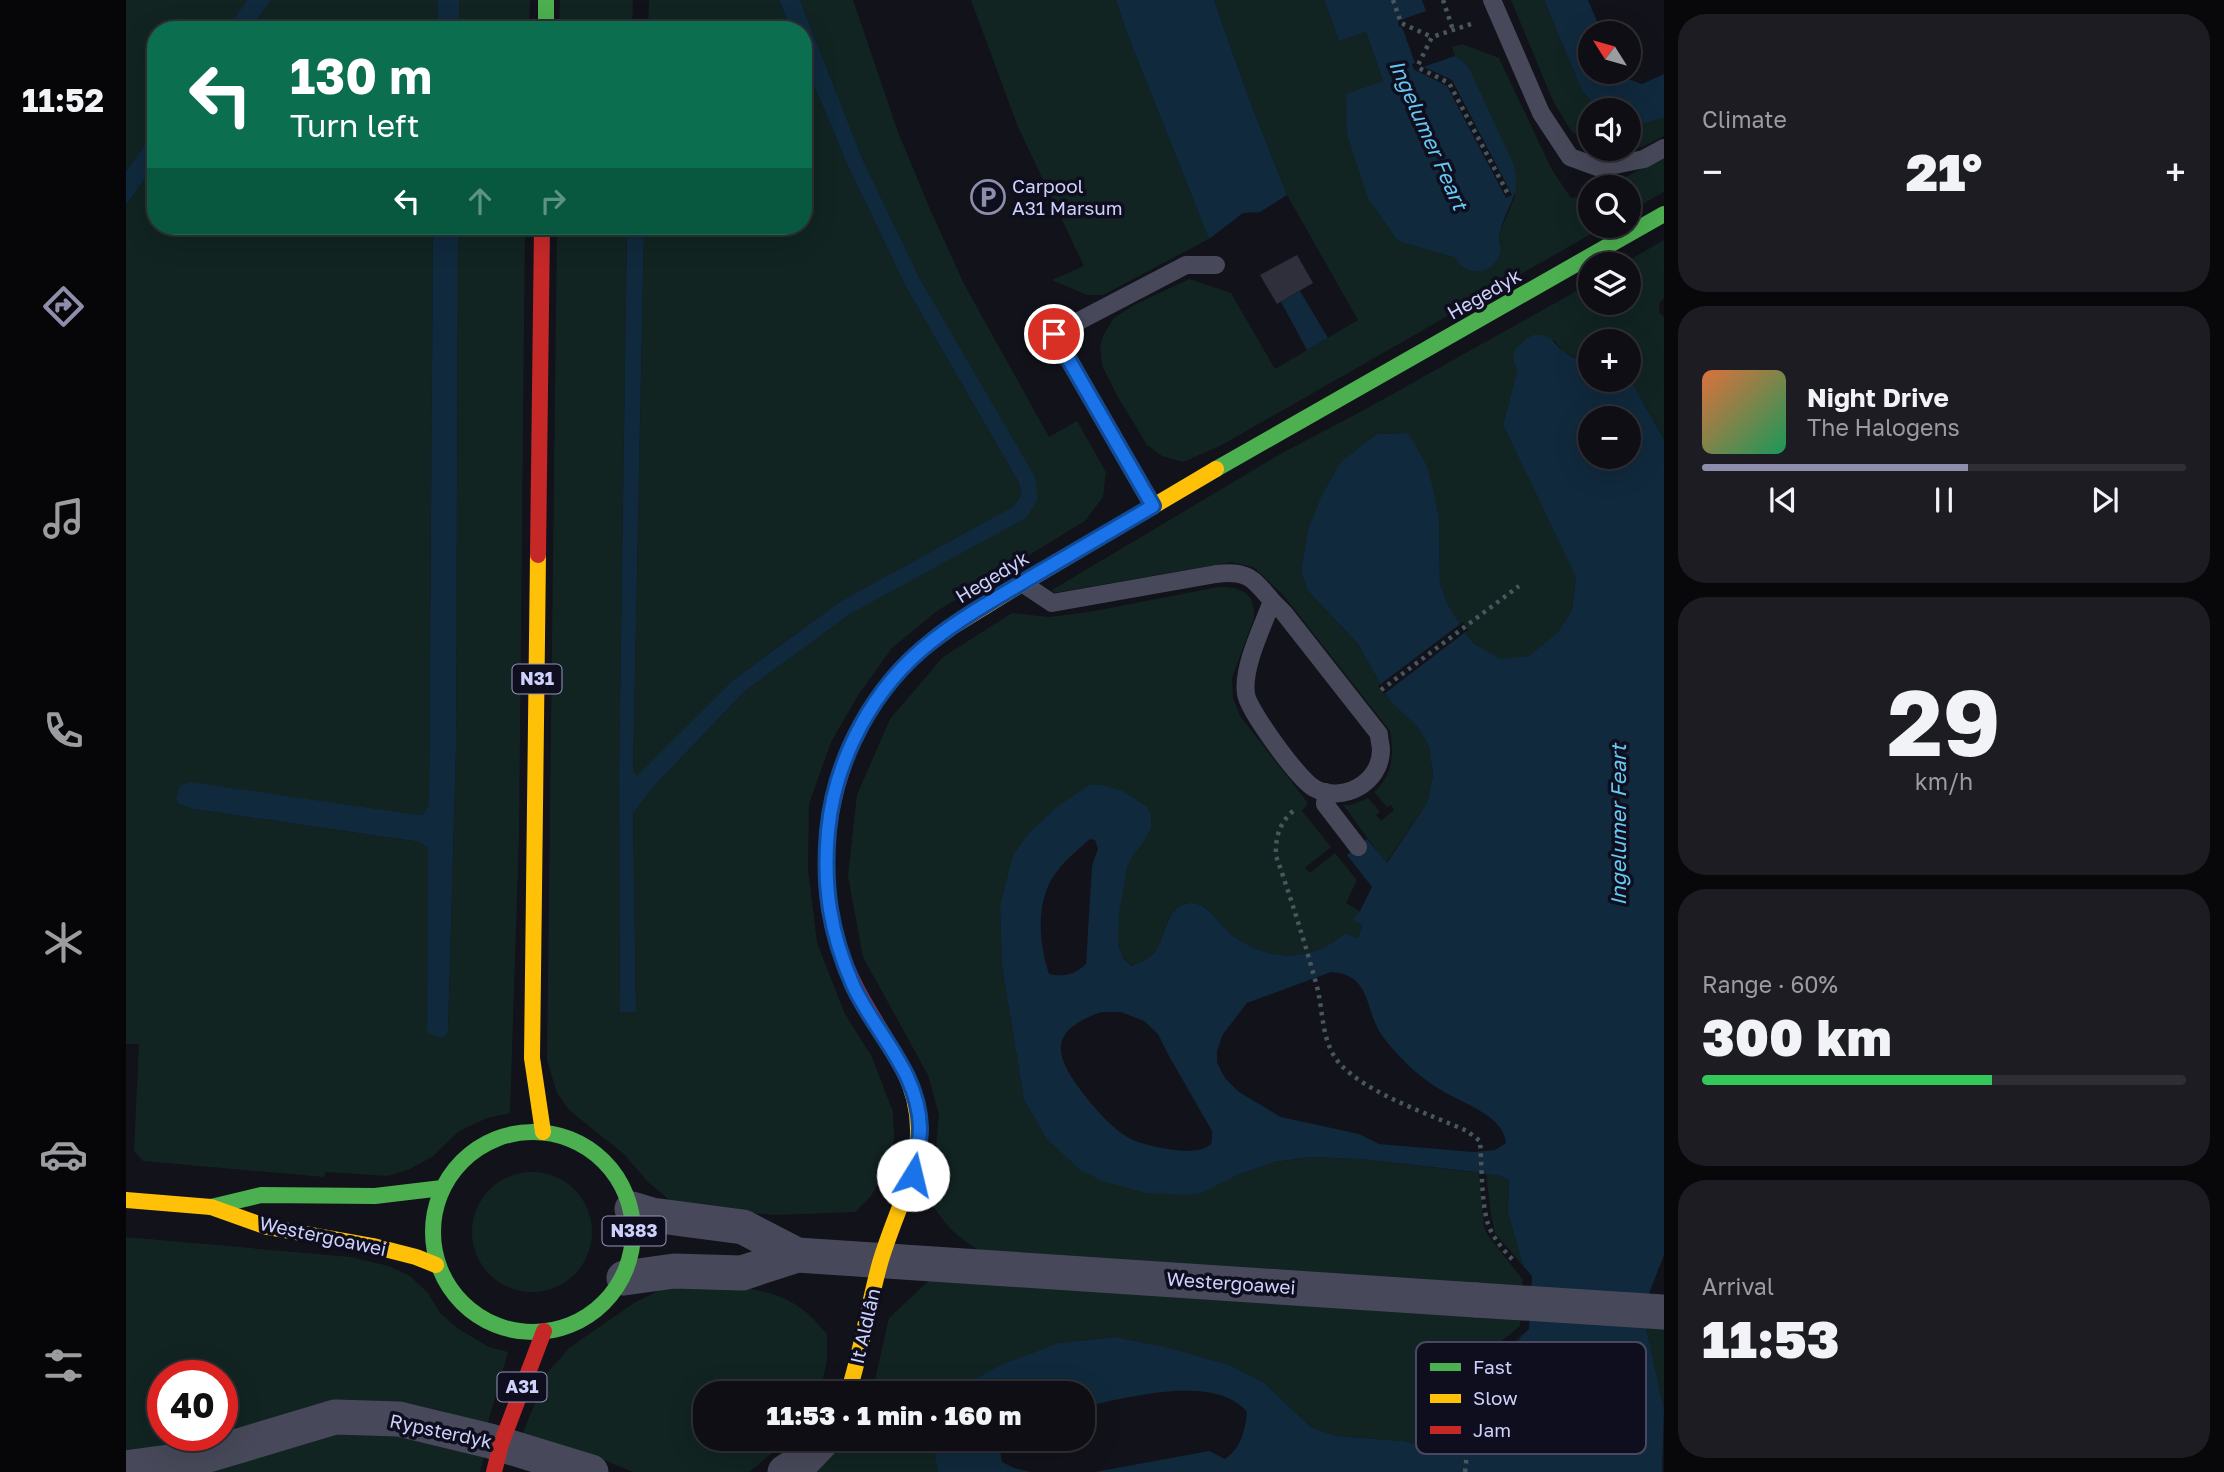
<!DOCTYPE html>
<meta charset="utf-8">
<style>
:root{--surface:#0e0e14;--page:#1c1c22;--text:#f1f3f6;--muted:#9b9ca0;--line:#2e2e34;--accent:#8c8eac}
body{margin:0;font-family:"Golos Text",sans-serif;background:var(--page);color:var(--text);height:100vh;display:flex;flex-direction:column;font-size:26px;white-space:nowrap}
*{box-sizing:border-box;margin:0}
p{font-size:23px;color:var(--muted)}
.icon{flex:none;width:38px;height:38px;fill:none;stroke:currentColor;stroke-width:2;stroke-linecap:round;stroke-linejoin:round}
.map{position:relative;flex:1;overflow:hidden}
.drawer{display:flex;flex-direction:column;gap:14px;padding:14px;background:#08080b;width:560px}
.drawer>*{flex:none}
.top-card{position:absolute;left:21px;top:21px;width:665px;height:214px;border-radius:28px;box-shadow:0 7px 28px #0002,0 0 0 2px var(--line);background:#0b6e4f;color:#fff;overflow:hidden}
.needle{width:46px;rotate:307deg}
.fabs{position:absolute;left:1452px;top:21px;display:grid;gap:14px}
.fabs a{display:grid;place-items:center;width:63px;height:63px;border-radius:50%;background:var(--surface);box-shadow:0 7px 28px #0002,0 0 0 2px var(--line);font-size:35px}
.speed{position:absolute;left:21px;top:1360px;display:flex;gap:14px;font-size:35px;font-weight:700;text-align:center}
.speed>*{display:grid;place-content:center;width:91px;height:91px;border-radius:50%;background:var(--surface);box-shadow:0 7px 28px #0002,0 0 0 2px var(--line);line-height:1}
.speed .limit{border:10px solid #d22;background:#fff;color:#111}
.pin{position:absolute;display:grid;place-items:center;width:60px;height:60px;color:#fff;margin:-30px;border:4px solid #fff;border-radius:50%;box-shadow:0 2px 7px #0007}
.me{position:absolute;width:77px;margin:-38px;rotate:9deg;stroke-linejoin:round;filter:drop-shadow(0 0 5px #0008)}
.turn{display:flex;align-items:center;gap:24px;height:147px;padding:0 28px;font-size:32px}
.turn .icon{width:91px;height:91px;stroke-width:2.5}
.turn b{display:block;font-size:49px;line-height:60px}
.lanes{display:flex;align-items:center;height:66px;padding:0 28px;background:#0003;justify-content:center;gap:35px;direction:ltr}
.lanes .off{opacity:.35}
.big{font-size:52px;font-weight:800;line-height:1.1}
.drawer .widget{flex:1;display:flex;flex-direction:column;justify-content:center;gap:10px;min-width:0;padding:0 24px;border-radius:28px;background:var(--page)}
.drawer .dial{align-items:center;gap:0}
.dial b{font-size:91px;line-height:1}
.song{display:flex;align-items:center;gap:21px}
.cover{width:84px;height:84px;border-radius:10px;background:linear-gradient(135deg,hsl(20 70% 55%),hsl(150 70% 35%))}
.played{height:7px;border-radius:4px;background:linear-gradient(90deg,var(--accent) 55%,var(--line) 55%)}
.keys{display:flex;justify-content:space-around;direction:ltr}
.heat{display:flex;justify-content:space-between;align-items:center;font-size:38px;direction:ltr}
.charge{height:10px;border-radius:5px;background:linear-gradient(90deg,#34c759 60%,var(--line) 0)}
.trip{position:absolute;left:567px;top:1381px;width:402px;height:70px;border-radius:28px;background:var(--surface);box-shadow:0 7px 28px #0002,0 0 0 2px var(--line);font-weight:800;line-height:70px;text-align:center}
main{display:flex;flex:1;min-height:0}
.menu{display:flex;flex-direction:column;width:126px;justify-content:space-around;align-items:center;background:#060608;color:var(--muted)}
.menu .icon{width:49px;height:49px}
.menu .on{color:var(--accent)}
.menu b{font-size:32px;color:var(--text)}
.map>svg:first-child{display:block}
.green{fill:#112422}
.water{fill:#10293c;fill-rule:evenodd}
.pier{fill:#12121a}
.building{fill:#2f2f3c}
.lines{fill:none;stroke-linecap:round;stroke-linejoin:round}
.path{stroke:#48575e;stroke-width:4.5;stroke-dasharray:3.5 5;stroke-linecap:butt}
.lane{stroke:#47495a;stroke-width:18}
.street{stroke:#47495a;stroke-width:35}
.fast{stroke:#4caf50;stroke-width:16}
.slow{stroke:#ffc107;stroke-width:16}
.jam{stroke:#c62828;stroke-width:16}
.street-bridge{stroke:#47495a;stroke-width:35}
.route-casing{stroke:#114b97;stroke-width:18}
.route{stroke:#1a73e8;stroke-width:12}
.labels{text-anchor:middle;stroke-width:7;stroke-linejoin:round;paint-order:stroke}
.shield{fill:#0e0e1e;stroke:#9496b9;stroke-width:2}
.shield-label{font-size:18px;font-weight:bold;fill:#ced1fb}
.poi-label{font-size:19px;fill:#ced1fb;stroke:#0e0e1e;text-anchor:start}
.street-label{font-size:19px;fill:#ced1fb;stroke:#0e0e1e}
.water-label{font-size:21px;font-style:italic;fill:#65caf3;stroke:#0e0e1e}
.key{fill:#0e0e1e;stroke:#484860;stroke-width:2}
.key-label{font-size:19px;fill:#ced1fb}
</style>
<main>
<nav class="menu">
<b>11:52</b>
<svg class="icon on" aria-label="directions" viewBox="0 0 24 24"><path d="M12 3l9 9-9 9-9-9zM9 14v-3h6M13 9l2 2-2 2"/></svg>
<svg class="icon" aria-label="music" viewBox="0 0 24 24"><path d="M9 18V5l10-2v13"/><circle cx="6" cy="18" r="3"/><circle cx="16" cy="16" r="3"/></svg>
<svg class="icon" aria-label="phone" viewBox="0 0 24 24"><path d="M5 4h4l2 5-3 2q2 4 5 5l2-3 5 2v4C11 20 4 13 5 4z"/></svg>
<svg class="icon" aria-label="climate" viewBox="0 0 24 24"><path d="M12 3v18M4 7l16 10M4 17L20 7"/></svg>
<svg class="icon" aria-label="car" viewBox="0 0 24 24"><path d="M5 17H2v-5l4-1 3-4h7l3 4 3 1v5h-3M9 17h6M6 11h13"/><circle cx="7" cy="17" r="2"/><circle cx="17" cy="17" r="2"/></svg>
<svg class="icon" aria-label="filters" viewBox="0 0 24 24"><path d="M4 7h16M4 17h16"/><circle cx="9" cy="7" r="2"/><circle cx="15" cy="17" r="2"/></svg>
</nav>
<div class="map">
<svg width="1538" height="1472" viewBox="0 0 1538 1472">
<rect width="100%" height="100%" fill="#12121a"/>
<!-- green -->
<path class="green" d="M0,0h121l-21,30h-70v99l-30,42z
M145,0h167l-1,30h-187z
M333,0h71l-1,30h-70z
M434,0h73l-1,30h-73z
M523,0h130l12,30h-143z
M674,0h53l45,132 32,77 34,75 85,153 28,-16 29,51 -3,25 -18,24 -148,90 -45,37 -33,46 -28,48 -22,62 -1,65 9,74 28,71 27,43 21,55 1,28 -8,31 -15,25 -16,16 -78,3 -72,-5 -32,-7 -26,-22 -22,-26 -56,-45 -12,-17 -10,-33 10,-834h70l-8,549 1,237h16l-3,-199 24,-30 87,-91 106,-78 188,-115 -117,-218 -59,-123z
M845,0h145l10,31 83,208 -106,56h-16l-35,-15 32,-14 -66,-139z
M1088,0h110l15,41 27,-9 17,49 15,160 58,17 22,14 16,-8 7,-21 -2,-9 16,-38 -47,-130 -13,-10 -3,-9 10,-3 37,14 53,112 19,28 20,-3v31h14l-385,220 -37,16 -21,-6 -15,-11 -29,-48 -16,-32 -2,-19 4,-12 10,-16 20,-13 55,-26 42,14 44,76 83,-49 -71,-125 -39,-99z
M1385,0h33l38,91 18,19h-9v34l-20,-13 -18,-30z
M677,59l44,105 60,125 112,194 2,12 -7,11 -173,95 -108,79 -96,97 -4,-4 11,-547h159z
M1538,118v18c-18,10 -34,18 -55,13h20v-22z
M1538,157v35l-35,20v-25h-23z
M30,163v63h277l-4,579 -6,9 -4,1 -114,-16 -126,5 14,5 227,33 9,6 -2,184 21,-1 8,-283 2,-522h67l-6,609 -9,278 -23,5 -28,13 -27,26 -22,12 -22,7 -62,-4 -2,5 -181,-16 -9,-10 5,-107h-13v-839z
M1538,240v58l-4,4 -1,10 5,5v122l-32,-56 -6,-3h3v-39h-38v23l-29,-13 -8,-11 -41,19 4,12 -14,54 73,151 -4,34 -14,22 -28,24 -30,4 -27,-17 -23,-34 -10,-25 -1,-65 -31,-86 -31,1 -36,29 -33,67 -7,41 7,20 50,53 32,57 27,24 12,21 4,29 -6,28 -41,60 -43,-58h8l17,-7 12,14 -4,3 5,6 13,-11 -3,-5 -4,2 -13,-15c19,-17 20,-38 16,-61l-106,-135 -29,-28 -23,-6 -178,31 -2,-3 230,-137 82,-43 227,-127v20h38v-39h-7z
M1092,587c22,-1 38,6 36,31l-22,60 1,20 7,18 68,87 -6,8 29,36 -26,21 5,5 25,-20 22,27 -11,23 14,8 2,14 -4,13 -13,-5c-34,30 -77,29 -113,2 -13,-9 -23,-32 -41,-32 -26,0 -24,33 -36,49 -6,7 -14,11 -22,14 -8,-6 -14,-12 -15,-22 -2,-21 3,-56 9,-76 2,-10 8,-16 15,-23l-19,-54 -123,115 2,61 22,133 22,38 191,37 37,-13 37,-5 51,2 117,14 5,54 3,7 36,46 -1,8 -542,-37c-28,-18 -34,-25 -52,-53l6,-28 5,-55 -11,-40 -65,-118 -15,-81 9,-81 33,-76 53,-62 69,-44 37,4 40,-5z
M346 1232a60 60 0 1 1 120 0a60 60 0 1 1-120 0Z
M1360,1174l15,2 8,5 -1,31 15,54 -28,-33 -4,-19z
M0,1237l224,20 39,9 21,10 18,17 12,20 17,15 32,19 19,5 -21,74 -49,-16 -37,-8 -179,31v-57h-59v59h54l-23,7 -68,10z
M809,1275l585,43v8c-14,12 -32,23 -42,37 -14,18 -12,65 -15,88h-17l-43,-10 -66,-5 -25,-8 -49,-46 -33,-17 -64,-18 -51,-10 -56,6 -93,41 -11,9h-83l17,-75z
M573,1284c37,3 80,3 109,30 7,6 12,13 19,20v26l-7,33h-115v45l84,1 -40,33h-116l-41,-17 -70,-20 25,-62 22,-25 65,-45 26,-13z
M1520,1327l18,1v81z
M1395,1336l-26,70 -4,41 -20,4 12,-77 15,-18z
M211,1433l59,2 88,22 -4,15h-274z
M719,1438l87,1 6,33h-122z"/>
<!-- water -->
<path class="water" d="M121,0h24l-21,30h-24z
M312,0h21v30h-22z
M653,0h21l62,158 59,123 114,196 3,22 -12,19 -176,96 -106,78 -87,91 -24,30 3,199h-16l-1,-237 8,-549h17l-11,546 4,4 96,-96 108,-79 173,-95 7,-11 -2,-12 -112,-194 -60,-125 -44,-105v-29h-12z
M990,0h98l34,96 39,99 -27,17 -17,1 -34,26 -83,-208z
M1198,0h98l4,11 -28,10 1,6h3l13,36 -3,1 2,6 41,-14 13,10c11,23 21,46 32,69 5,11 12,23 15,35 6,24 -10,40 -15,62 -2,6 2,14 0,21 -6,22 -34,25 -44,5l-58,-17 -30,-43 -21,-64 -1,-40 37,-13 -17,-49 -27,9z
M1418,0h44l14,33h-11v39h30l5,6 16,6 22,-10v44l-35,9v-17h-29l-18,-19z
M30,129v34l-30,42v-34z
M307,226h25l-2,522 -8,283 -3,6h-9l-9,-5 1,-184 -8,-6 -227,-33 -14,-5 -3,-6 4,-12 9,-4 230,33 4,-1 6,-9z
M1174,291l28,47 -21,12 -26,-48z
M1408,335c20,-1 17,7 29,16 8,6 19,9 28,13v16h35l6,3 32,56v816l-16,41 -2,31 18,82 -2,63h-567l114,-21 16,8c16,-11 20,-28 22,-47 -32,-39 -121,-14 -164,-5v-14h-128l11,-9 35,-19 58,-22 56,-6 51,10 64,18 33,17 49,46 25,8 66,5 43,10h32l13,-4 4,-41 26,-70 8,-7 3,-53 -9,-10 -15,-54 1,-31 -8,-5 -35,-5 -104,-12 -51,-2 -37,5 -37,13 -36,18 -14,2 -41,-2 -44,-12 -23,-12 -33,-31 -22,-38 -22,-133 -2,-61 13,-51 17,-23 27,-25 32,-22h12l22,6 24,16 4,8v13l-9,17 -9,10 -6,12 -8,46 -1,33 6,13 8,7c9,-3 17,-7 23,-14 12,-16 10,-48 36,-49 17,0 28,22 41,32 36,27 79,28 113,-2l13,5 4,-13 -10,-6 8,-8 12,-24 -25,-32 20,-16 20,24 40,-60 6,-28 -4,-29 -12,-20 -27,-25 -32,-57 -50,-53 -7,-20 7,-41 13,-33 20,-35 36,-28 31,-1 18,31 6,20 7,35 1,65 10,25 23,34 27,16 29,-3 29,-24 14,-22 4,-33 -73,-152 14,-54 -4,-12 2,-10 12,-11zM1465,418h38v39h-38zM964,839l5,1 3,9 -6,17 -6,98c-12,11 -21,13 -37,10 -10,-31 -14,-72 6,-100 9,-13 24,-25 35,-35zM1205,972c41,3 33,36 50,62 7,10 17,21 25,29 10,10 23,20 35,27 21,14 62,24 65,53l-11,7 -22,2 -94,-8 -20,-10 -78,-17 -42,-25 -14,-14 -8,-15v-12l6,-17 24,-31zM975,1012h20l23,9 14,13 11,22 43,75c0,1 0,10 0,11 -9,18 -69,4 -83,-4 -16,-9 -32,-27 -43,-41 -31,-39 -41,-65 15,-85z
M806,1439h74l-6,12 2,11 12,6 17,4h-93z"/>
<!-- pier -->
<path class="pier" d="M1298,67l28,13 60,115 -6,3 -59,-112 -32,-16z
M1337,622l5,8 -84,64 -6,-8z"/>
<!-- building -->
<path class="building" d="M1171,255l16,28 -36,21 -17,-29z"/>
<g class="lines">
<!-- path -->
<path class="path" d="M1267,0l8,23 31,14
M1317,0l10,30
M1345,24l-39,13 -14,28 1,3 30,15 59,111
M1255,690l138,-104
M1167,811c-14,12 -18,28 -17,45 15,42 28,84 40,127 8,27 4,58 24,81 28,30 89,50 127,67l13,10c2,24 1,61 8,83 5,14 16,27 26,37
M1339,1472l8,-73 7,-29 27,-27"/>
<!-- lane -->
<path class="lane" d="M1366,0l49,113 29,44 30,11 44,-9 20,-11
M1027,506l-99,-172 132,-69h30
M896,583l30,20 164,-29c31,-4 37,4 56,27 -9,25 -30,66 -26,93 2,16 53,86 68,94 28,16 67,-5 67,-38 0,-5 -2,-10 -2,-16l-95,-121 -12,-12
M1200,792l-1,12 33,43"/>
<!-- street -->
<path class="street" d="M506,1209l20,6 91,12 54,28
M498,1278l50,-7 68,2 55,-18 679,45
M0,1468l72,-10 137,-41 64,2 91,22 101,31
M659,1472l19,-12 21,-22"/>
<!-- fast -->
<path class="fast" d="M420,0v30
M1090,469l448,-255
M307 1232a100 100 0 1 1 200 0a100 100 0 1 1-200 0Z
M85,1207l50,-12 114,1 67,-8"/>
<!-- slow -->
<path class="slow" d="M412,555l-6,503 11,74
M797,648l29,-21 63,-39 201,-119
M0,1200l85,7 56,20 106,19 43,11 20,8
M722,1393c14,-43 20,-87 32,-130 20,-69 60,-120 23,-194"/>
<!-- jam -->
<path class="jam" d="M412,555l4,-329
M777,1069c-21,-40 -48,-75 -63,-118 -36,-102 0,-234 83,-303
M368,1472l7,-28 43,-113"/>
<!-- street-bridge -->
<path class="street-bridge" d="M1350,1300l188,12"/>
</g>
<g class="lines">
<!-- route casing -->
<g class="route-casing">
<path id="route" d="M787,1175c3,-16 7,-32 7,-47 -1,-56 -45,-95 -67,-143 -23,-52 -30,-98 -25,-154 7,-73 46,-145 104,-190 30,-24 65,-43 98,-63 41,-24 82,-48 123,-72l-99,-172"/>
</g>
<!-- route -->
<use href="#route" class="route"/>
</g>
<!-- icons -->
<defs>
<g id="parking-ring" transform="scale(1.75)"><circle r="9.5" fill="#0e0e1e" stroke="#8c8eac" stroke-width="1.5"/><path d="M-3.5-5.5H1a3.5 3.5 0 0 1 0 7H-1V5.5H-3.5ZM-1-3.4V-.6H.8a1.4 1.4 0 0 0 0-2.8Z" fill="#8c8eac"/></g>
</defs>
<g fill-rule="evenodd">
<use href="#parking-ring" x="862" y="197"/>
</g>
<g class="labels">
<!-- shield labels -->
<g class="shield">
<rect x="386.5" y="664.5" width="49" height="29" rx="5"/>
<rect x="476.5" y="1216.5" width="63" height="29" rx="5"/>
<rect x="371.5" y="1372.5" width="49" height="29" rx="5"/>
</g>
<g class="shield-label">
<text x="411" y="685">N31</text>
<text x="508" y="1237">N383</text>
<text x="396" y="1393">A31</text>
</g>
<!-- poi labels -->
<g class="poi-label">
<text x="886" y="193">Carpool<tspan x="886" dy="22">A31 Marsum</tspan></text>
</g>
<!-- street labels -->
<g class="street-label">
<text transform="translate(1358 294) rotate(-30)" y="7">Hegedyk</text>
<text transform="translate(866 577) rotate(-31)" y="7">Hegedyk</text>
<text transform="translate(197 1236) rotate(12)" y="7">Westergoawei</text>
<text transform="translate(1105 1283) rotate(4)" y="7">Westergoawei</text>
<text transform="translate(739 1326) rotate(-77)" y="7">It Aldlân</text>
<text transform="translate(315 1431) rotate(12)" y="7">Rypsterdyk</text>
</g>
<!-- water labels -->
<g class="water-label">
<text transform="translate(1302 135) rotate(66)" y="7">Ingelumer Feart</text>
<text transform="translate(1493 825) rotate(-90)" y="7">Ingelumer Feart</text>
</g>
</g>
<!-- legend -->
<rect x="1290" y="1342" width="230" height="112" rx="10" class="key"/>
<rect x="1304" y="1363" width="31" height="8" fill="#4caf50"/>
<rect x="1304" y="1394" width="31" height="9" fill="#ffc107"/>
<rect x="1304" y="1426" width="31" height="8" fill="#c62828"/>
<g class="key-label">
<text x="1347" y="1374">Fast</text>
<text x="1347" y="1405">Slow</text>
<text x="1347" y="1437">Jam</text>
</g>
</svg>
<div class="fabs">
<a><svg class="needle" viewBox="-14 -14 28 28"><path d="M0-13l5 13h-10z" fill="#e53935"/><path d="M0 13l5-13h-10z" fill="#9b9ca0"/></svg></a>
<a><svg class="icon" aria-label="sound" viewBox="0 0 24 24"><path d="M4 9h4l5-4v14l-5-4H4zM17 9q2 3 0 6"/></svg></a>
<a><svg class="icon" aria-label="search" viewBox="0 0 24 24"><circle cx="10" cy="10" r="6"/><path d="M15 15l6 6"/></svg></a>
<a><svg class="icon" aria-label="layers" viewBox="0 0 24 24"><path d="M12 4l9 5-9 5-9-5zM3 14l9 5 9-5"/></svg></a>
<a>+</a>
<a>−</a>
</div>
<div class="speed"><div class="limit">40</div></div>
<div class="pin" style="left:928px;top:334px;background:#d93025"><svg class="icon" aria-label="arrive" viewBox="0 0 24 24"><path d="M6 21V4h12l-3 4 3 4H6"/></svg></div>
<svg class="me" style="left:787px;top:1175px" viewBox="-20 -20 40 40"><circle r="19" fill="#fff"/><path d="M0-13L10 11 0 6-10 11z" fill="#1a73e8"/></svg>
<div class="trip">11:53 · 1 min · 160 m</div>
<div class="top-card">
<div class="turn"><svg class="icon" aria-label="left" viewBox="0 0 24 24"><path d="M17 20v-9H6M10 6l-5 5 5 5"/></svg><div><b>130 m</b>Turn left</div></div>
<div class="lanes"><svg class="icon" aria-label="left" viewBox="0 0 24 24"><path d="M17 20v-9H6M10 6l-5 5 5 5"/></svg><svg class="icon off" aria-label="ahead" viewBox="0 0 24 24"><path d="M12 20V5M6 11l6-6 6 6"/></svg><svg class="icon off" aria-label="right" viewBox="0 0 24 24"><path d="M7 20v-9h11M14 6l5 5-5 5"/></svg></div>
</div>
</div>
<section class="drawer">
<div class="widget"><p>Climate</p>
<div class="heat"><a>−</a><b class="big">21°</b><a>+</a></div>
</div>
<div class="widget">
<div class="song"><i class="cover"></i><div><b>Night Drive</b><p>The Halogens</p></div></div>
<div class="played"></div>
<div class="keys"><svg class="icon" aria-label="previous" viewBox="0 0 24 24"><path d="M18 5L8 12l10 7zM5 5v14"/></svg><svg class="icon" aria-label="pause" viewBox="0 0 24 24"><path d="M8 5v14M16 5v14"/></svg><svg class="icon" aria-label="next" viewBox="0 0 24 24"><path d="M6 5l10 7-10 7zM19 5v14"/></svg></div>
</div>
<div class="widget dial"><b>29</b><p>km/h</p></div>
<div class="widget"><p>Range · 60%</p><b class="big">300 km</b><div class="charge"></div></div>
<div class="widget"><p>Arrival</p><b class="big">11:53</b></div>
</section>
</main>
